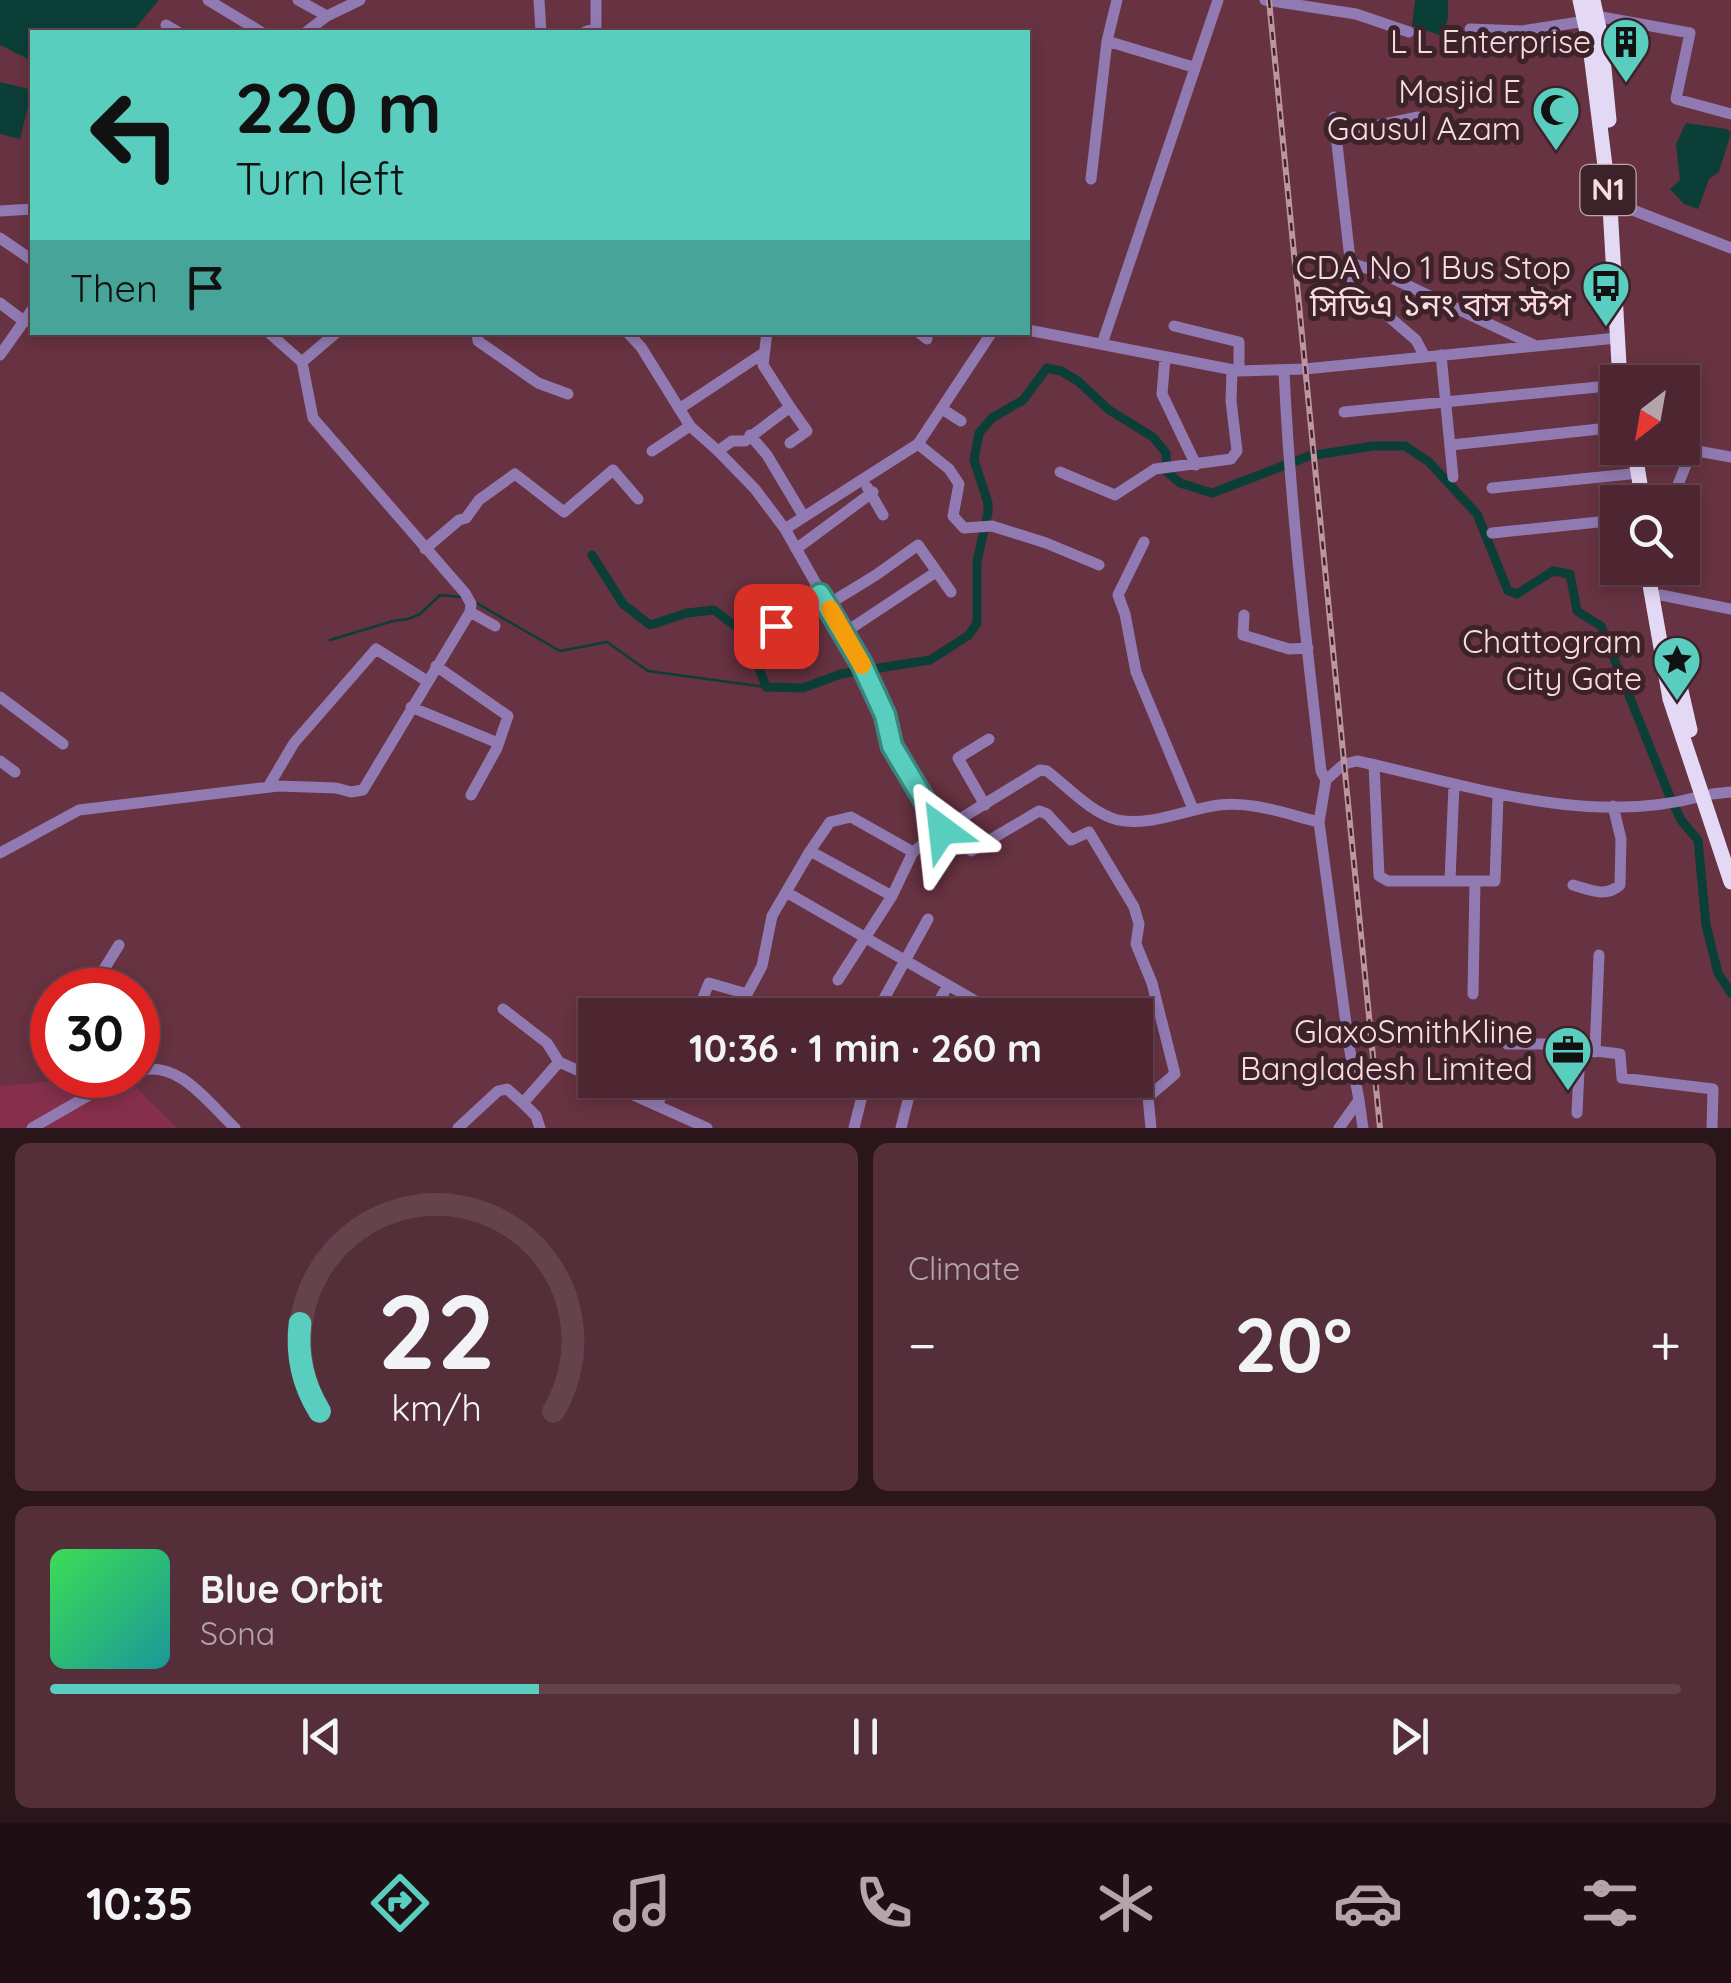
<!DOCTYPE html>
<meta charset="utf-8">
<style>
:root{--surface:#4d2631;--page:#542e39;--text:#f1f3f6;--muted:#b3a5ab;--line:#64434d;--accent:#59cebe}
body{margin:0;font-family:Quicksand,"Noto Sans Bengali",sans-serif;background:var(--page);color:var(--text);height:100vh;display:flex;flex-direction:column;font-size:38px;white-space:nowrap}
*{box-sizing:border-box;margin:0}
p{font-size:32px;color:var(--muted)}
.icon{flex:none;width:55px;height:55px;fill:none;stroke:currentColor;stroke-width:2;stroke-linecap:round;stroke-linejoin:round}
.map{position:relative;height:1128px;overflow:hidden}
.sheet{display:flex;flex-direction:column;gap:15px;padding:15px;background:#2a151b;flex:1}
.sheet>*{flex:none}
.hud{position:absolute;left:30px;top:30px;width:1000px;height:305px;border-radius:0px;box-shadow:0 5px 15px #0003,0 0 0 2px var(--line);background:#59cebe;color:#111;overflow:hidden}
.needle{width:65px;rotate:211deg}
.tools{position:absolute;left:1600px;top:365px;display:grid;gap:20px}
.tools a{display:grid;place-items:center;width:100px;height:100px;border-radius:0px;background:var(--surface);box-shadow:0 5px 15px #0003,0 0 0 2px var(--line);font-size:50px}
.speed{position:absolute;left:30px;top:968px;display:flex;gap:20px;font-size:50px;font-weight:700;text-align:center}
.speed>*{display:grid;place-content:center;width:130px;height:130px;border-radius:50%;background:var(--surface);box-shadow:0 5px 15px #0003,0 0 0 2px var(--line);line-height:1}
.speed .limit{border:15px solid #d22;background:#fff;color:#111}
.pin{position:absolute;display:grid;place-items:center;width:85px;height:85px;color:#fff;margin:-42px;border-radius:20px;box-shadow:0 5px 15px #0006}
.me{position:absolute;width:110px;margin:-55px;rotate:330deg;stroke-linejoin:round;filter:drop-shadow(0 0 8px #0008)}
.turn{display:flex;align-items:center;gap:35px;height:210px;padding:0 40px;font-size:45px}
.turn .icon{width:130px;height:130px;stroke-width:2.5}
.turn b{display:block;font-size:70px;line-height:85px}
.then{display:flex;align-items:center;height:95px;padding:0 40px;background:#0003;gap:20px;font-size:38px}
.big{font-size:75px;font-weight:800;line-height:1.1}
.sheet .tile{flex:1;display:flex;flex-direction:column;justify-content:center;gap:15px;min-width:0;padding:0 35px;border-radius:15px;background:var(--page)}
.sheet .dial{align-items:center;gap:0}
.dial svg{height:260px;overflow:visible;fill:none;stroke:var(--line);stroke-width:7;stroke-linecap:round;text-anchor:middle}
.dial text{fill:var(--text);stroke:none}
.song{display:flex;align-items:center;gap:30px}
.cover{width:120px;height:120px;border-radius:15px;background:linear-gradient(135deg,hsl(130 70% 55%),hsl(180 70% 35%))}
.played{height:10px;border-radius:5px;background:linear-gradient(90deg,var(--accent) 30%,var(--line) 30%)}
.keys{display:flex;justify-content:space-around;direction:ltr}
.heat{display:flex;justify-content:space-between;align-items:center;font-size:55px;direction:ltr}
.sheet .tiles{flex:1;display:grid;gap:15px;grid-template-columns:1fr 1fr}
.tile:last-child{grid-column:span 2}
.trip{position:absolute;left:578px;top:998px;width:575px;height:100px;border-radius:0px;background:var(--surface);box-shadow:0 5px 15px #0003,0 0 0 2px var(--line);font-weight:800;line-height:100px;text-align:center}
.dock{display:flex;height:160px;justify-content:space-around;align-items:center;background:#1f0f14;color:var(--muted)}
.dock .icon{width:70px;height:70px}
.dock .current{color:var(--accent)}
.dock b{font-size:45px;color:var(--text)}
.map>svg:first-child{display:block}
.green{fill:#852f4c}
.water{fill:#0c3e38}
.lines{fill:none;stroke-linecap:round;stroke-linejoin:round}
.stream{stroke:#0c3e38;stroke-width:2.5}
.canal{stroke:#0c3e38;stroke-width:9}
.minor{stroke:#917ab2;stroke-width:11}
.highway{stroke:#e4d9f4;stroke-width:15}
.rail-casing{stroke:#be949f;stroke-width:6}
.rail{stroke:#3c232a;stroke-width:2.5;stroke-dasharray:8;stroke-linecap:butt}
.route-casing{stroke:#3a867c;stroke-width:25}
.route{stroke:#59cebe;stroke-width:18}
.slow{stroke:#f59e0b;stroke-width:18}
.labels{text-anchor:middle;stroke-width:10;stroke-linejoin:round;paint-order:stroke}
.shield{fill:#3c232a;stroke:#c2a3ab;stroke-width:2.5}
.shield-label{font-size:30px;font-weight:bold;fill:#fcdae2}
.poi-label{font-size:32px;fill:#fcdae2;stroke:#3c232a;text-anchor:end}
</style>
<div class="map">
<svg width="1731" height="1128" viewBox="0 0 1731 1128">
<rect width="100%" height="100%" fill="#673241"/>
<!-- green -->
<path class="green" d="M124,1075l53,53h-177v-42z"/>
<!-- water -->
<path class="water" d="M0,0h159l-27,32h-100v26l-2,2 -30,-15z
M1415,0h33v18l-5,18 -31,-10z
M0,82l32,8 -12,49 -20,-5z
M1686,123l41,6 4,4 -12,39 -10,7 -11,30 -14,-5 -14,-15 10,-9 -4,-36z"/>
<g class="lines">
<!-- stream -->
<path class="stream" d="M473,601l87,50 47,-9 41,29 118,16
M330,640l63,-19 15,-2 12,-5 20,-19 21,2"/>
<!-- canal -->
<path class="canal" d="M592,555l31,49 27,21 37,-12 27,-3 33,25 19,52 37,1 38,-14 89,-14 39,-25 8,-12v-62l11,-48v-10l-14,-43 5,-27 13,-15 31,-18 24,-32 14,3 17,10 31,29 44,27 13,16 1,19 13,11 32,10 97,-37 64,-10h32l23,15 49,53 31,77 9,3 36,-23 17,3 7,37 24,15 67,166 13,28 17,20 8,85 12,48 13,20"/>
<!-- minor -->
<path class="minor" d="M208,0l53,32
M298,0l29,16
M539,0l2,32
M1265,0l91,14 53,18
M1596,16l94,17 -14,66 55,15
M166,25l12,7
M1470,29l52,2 64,-10
M306,32l21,-16 33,-16
M585,32l11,-4v-28
M1107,41l86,26
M1334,117l19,169 63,54 9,17
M1337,134l81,-17
M1091,179l16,-138 10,-41
M1617,204l114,44
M0,211l32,-2
M0,238l32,22
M1348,262l33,11 153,72
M0,303l25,19
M1174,326l65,16v29
M1028,330l211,41 66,-2 312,-31
M477,332l1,9 60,42 30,11
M627,332l14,15 49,79 28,25
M767,332l-4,33 27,42
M918,332l9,7
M1102,344l116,-344
M0,355l32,-45
M1441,355l12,122
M1165,358l-3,36 34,71
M302,362l35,-30
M1284,371c6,134 22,267 37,400l5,9 -7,42 30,224 10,54 -20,28
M679,409l83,-55
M942,409l19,12
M1344,412l274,-27
M750,435l17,20 37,62
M790,443l17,-12 -17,-24 -45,34h-13l-14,10 37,38 30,40 76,134 24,52 7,31 50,84
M918,444l31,25 10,15 -6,32 11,12 28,-2 54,17 53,22
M1451,445l167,-18
M652,451l38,-25
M1060,472l55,23 40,-26 76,-10 6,-8 -6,-50 1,-31
M867,487l16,28
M1492,488l138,-14
M1641,496l30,6 21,-52 39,7
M785,529l133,-85 74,-112
M1492,533l126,-13
M1144,542l-26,53 7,19 11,58 57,137
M425,549l34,-29 7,-2 13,-18 36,-26 49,38 49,-42 25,29
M796,549l77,-57
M1661,595l70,14
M827,605l49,-30 42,-30 33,47
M470,612l25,14
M1244,615l-1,20 46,14 19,-1
M777,626l43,-32
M844,633l92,-61
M436,666l72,50 -11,32 -26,47
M0,697l63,47
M411,707l87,36
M0,761l15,11
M1374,765l5,111 9,5h107l3,-85
M1326,780l18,-16 13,-3c113,24 230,67 345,35
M268,787l26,-44 82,-94 51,32
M1712,794l19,-2
M985,805l-27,-47 31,-19
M971,851l68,-40 8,3 24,26 18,-8 45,75 5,17 -3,20 16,39 23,91 -27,23 3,31
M0,853l79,-43 199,-24 58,2 15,4 12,-2 107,-178 1,-8 -6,-11 -152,-175 -11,-56 -34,-30
M1450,880l4,-95
M1573,885c17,5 32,13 47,0l1,-46 -8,-33
M786,892l214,123
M892,896l-82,-45 20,-29 21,-5 62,35
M838,980l54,-84 21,-44 29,-22 98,-60 7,1c21,16 45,43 71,49 32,7 69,-11 101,-15 34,-4 67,9 100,17
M91,990l28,-45
M1473,994l2,-113
M696,1015l13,-32 38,11 15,-28 10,-50 38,-65
M875,1015l53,-96
M931,1015l16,-28
M1507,1044h38l35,5
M1595,1052l4,-97
M559,1062l36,16
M138,1071c41,-12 70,32 97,57
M600,1080l107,48
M1359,1100l4,28
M523,1103l13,13 4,12
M657,1105l12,-25
M1577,1113l3,-64 40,5 2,24 91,11 -1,39
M32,1128l92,-53
M458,1128l40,-37 9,-2 16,14 36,-41 -12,-19 -44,-34
M854,1128l11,-44
M901,1128l12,-48"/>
<!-- highway -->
<path class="highway" d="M1580,0l10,46 20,160 10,176
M1593,0l8,38 8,82
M1634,448l9,54
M1647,568l23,131 61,183
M1674,660l16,70"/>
<!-- rail casing -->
<g class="rail-casing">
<path id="rail" d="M1269,0l111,1128"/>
</g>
<!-- rail -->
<use href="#rail" class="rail"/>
</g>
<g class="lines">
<!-- route casing -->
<g class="route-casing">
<path id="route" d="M776,626l44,-32 41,69 24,52 7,31 50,84"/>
</g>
<!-- route -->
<use href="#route" class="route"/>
<!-- slow -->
<path class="slow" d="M830,609l32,56"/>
</g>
<!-- icons -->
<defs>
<g id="building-pin" transform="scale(2.5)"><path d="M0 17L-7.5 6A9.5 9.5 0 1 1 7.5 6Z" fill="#59cebe" stroke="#3c232a"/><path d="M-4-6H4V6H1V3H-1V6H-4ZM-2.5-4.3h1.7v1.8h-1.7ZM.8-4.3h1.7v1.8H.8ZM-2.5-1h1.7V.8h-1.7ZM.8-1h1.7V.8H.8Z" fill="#111"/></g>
<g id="mosque-pin" transform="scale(2.5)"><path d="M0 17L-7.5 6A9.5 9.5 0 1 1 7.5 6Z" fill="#59cebe" stroke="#3c232a"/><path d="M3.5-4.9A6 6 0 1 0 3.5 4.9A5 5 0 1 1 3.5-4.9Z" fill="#111"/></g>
<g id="bus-pin" transform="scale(2.5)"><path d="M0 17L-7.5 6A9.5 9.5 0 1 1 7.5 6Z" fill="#59cebe" stroke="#3c232a"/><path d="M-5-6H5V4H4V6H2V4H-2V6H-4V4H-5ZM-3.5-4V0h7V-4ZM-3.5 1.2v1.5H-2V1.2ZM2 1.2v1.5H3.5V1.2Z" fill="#111"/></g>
<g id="sight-pin" transform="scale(2.5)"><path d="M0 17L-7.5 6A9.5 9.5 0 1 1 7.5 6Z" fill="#59cebe" stroke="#3c232a"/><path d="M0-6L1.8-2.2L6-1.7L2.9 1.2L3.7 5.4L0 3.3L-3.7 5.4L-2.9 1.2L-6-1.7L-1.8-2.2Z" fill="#111"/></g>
<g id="office-pin" transform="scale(2.5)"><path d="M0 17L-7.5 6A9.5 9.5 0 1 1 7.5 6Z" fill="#59cebe" stroke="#3c232a"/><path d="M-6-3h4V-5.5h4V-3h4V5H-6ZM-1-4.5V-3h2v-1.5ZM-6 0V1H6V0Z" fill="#111"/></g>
</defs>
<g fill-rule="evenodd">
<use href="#building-pin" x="1626" y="42"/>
<use href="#mosque-pin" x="1556" y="110"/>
<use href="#bus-pin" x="1606" y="286"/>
<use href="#sight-pin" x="1677" y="660"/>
<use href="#office-pin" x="1568" y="1050"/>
</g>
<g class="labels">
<!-- shield labels -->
<rect class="shield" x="1580.5" y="165" width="55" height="50" rx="8"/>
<g class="shield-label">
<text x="1608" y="200">N1</text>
</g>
<!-- poi labels -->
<g class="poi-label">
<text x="1591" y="53">L L Enterprise</text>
<text x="1521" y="103">Masjid E<tspan x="1521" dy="37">Gausul Azam</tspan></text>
<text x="1571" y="279">CDA No 1 Bus Stop<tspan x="1571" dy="37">সিডিএ ১নং বাস স্টপ</tspan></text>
<text x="1642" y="653">Chattogram<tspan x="1642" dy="37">City Gate</tspan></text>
<text x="1533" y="1043">GlaxoSmithKline<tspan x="1533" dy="37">Bangladesh Limited</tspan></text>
</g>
</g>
</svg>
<div class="tools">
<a><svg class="needle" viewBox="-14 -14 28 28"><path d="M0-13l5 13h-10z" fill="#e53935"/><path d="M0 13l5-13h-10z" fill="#b3a5ab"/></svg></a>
<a><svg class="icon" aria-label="search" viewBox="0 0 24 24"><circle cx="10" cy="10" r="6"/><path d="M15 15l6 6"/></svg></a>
</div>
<div class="speed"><div class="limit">30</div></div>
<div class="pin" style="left:776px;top:626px;background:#d93025"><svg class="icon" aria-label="arrive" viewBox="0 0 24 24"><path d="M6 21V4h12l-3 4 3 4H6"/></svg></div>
<svg class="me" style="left:942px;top:830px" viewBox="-20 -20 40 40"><path d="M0-17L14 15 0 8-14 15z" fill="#59cebe" stroke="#fff" stroke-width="4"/></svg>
<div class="trip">10:36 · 1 min · 260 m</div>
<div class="hud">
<div class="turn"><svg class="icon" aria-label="left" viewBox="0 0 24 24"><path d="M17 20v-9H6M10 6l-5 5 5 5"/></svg><div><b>220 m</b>Turn left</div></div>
<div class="then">Then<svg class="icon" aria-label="arrive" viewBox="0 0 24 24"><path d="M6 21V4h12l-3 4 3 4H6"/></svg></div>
</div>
</div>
<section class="sheet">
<div class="tiles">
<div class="tile dial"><svg viewBox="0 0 100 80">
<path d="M14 69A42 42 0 1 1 86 69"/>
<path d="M14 69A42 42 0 0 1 8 42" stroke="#59cebe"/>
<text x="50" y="56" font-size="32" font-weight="700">22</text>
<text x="50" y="72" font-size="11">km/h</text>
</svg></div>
<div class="tile"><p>Climate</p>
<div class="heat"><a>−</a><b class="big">20°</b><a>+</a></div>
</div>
<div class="tile">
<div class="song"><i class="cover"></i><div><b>Blue Orbit</b><p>Sona</p></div></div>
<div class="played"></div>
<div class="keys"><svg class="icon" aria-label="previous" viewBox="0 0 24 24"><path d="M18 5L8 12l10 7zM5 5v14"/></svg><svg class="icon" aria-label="pause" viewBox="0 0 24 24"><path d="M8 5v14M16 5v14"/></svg><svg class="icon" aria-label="next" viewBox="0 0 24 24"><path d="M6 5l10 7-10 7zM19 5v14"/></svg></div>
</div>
</div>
</section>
<nav class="dock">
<b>10:35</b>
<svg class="icon current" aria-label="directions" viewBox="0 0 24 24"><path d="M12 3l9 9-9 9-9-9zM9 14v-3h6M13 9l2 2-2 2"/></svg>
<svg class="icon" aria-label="music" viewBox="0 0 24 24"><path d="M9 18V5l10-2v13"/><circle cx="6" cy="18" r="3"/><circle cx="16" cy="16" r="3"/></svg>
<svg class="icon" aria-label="phone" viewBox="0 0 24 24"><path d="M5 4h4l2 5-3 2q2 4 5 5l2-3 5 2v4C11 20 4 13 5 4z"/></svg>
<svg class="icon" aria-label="climate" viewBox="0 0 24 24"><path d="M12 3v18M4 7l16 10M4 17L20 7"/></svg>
<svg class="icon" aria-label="car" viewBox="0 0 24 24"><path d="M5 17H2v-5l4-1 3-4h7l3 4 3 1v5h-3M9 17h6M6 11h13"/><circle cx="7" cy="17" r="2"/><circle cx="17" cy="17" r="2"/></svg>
<svg class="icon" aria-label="filters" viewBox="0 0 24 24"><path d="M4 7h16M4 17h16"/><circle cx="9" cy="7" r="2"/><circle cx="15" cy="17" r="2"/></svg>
</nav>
